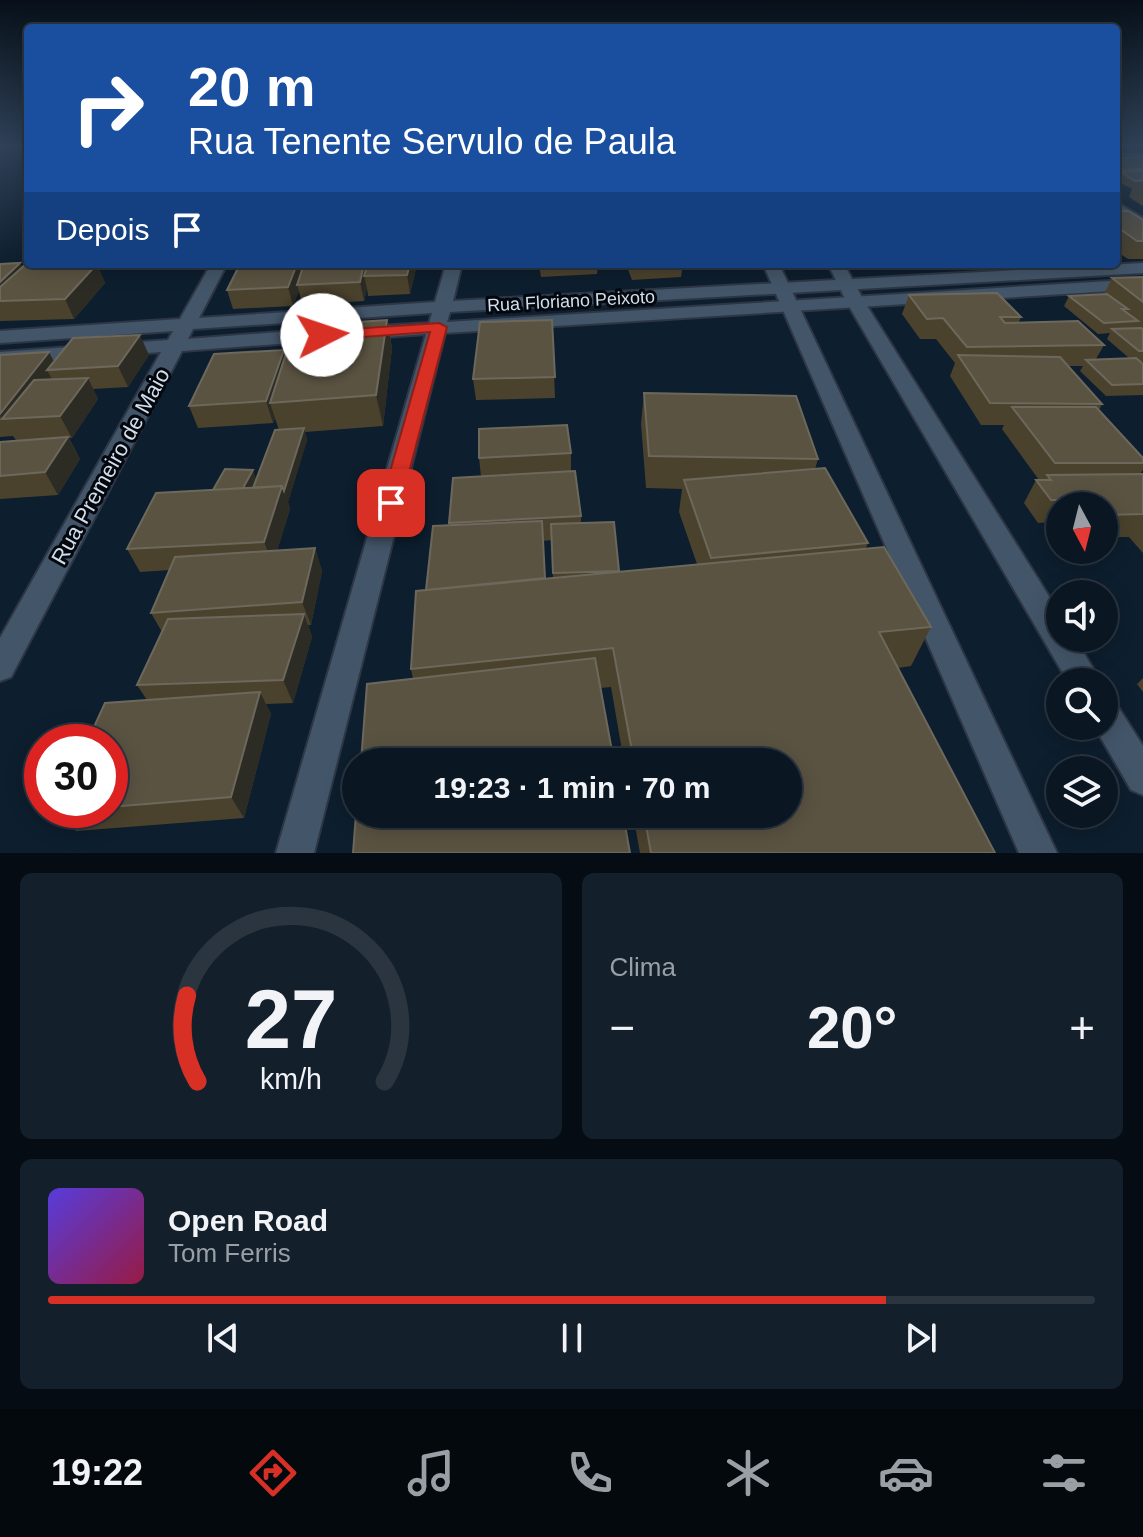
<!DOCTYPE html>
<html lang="pt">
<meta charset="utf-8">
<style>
:root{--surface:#0a1622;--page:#131f2a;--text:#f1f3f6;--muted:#999fa5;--line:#2a3540;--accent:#d93025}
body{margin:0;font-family:Arial,sans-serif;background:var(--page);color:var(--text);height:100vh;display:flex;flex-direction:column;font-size:30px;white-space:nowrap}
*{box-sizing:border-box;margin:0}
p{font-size:26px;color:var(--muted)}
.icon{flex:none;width:44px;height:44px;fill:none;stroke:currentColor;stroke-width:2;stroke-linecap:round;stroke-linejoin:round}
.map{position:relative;height:853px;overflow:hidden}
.sheet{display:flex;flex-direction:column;gap:20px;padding:20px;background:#060c13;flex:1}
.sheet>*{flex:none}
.hud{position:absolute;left:24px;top:24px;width:1096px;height:244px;border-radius:8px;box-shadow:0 4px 20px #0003,0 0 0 2px var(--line);background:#1a4fa0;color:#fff;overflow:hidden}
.needle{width:52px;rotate:173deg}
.fabs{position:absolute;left:1046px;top:492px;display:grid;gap:16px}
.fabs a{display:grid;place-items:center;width:72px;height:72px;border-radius:50%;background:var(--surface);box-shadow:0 4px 20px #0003,0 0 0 2px var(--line);font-size:40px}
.speed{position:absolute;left:24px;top:724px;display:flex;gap:16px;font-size:40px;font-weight:700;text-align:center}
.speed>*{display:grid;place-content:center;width:104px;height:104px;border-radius:50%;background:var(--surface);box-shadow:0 4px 20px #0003,0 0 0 2px var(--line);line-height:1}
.speed .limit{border:12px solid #d22;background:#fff;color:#111}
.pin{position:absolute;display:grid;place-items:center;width:68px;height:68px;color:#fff;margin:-34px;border-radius:16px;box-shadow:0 4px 12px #0006}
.me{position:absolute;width:88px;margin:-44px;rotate:86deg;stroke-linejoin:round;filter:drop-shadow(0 0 6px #0008)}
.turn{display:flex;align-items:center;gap:28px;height:168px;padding:0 32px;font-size:36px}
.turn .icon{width:104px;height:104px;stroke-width:2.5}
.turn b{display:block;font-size:56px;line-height:68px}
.then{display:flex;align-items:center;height:76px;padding:0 32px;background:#0003;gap:16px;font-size:30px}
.big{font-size:60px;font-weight:800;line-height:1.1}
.sheet .tile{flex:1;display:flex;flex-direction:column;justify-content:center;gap:12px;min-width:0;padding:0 28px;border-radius:12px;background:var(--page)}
.sheet .dial{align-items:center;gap:0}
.dial svg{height:208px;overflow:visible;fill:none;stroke:var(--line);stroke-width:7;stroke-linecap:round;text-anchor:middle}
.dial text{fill:var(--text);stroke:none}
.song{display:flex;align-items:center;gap:24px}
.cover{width:96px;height:96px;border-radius:12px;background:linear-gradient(135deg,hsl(250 70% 55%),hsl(340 70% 35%))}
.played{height:8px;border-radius:4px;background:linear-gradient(90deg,var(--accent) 80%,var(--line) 80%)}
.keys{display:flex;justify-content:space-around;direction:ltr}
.heat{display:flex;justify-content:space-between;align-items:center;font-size:44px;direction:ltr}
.sheet .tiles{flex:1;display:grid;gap:20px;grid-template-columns:1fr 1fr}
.tile:last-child{grid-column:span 2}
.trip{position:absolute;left:342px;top:748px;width:460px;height:80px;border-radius:40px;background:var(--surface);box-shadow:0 4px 20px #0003,0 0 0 2px var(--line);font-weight:800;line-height:80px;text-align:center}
.tabs{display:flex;height:128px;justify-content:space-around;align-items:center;background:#04090e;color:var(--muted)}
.tabs .icon{width:56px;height:56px}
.tabs .current{color:var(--accent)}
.tabs b{font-size:36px;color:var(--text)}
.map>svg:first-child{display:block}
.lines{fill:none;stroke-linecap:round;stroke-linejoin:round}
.minor-casing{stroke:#2e3645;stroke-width:4}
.tertiary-casing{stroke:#2e3645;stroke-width:4}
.minor{fill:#435669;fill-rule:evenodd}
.tertiary{fill:#435669;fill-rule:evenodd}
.wall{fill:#4b422d;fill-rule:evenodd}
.shaded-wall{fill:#2c2c25}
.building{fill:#5a5342;stroke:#6d685c;stroke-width:2}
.route{fill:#d93025;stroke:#8d1f18;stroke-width:2}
.labels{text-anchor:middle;stroke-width:6;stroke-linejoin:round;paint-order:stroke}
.far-street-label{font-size:18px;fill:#d3deea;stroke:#03070e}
.street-label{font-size:22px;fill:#d3deea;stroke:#03070e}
</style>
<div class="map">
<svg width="1143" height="853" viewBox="0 0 1143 853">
<rect width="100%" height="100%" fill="#0d1e2e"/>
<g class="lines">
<!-- minor casing -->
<g class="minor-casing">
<path id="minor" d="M1116,153h27v8h-27z
M1116,202l27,16v11l-27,-17z
M1143,263v10l-693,39 -3,10 696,-43v10l-698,44 -131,520h-38l150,-519 -66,5 -9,-6 9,-6 69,-4 3,-10 -239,16 -5,10 130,-10 9,6 -9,6 -136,10 -171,326 -11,4v-43l161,-286 -161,12v-12l168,-12 5,-9 -173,12v-12l180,-12 31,-55h16l-28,54 236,-16 11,-38h16l-9,37z"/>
</g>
<!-- tertiary casing -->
<g class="tertiary-casing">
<path id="tertiary" d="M763,264h16l278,589h-38z
M828,264h16l20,37 196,313v24h15l26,44h-33l-222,-381z
M1104,698l11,4 28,44v49l-12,-5 -37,-64h10z"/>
</g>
<!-- minor -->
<use href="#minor" class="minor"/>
<!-- tertiary -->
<use href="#tertiary" class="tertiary"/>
</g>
<!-- wall -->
<path class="wall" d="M1143,157v49l-14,-9 3,-8 -15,-8 1,-2h-2v-21z
M1116,211l27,9v39h-15l-12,-8z
M20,263l2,4 75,-3 8,19 -31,36 -74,2v-57z
M417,264l-7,30 -42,2 -1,-8 -3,13 -62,4 -3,-14 -6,15 -60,3 -6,-19z
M539,264h59l-1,10 -56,3z
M626,264h57l-2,13 -49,3z
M694,264h45v3l-42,3z
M865,264h77l-1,3 -73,1z
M1143,277v85h-3l3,2v31l-37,1 -26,-25 3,-5h-14l33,38 -3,6 44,48v12l-3,4h3v79l-14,-16h-25v-31h-44v28l-8,-12 -14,1 -14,-20 12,-23h3l-37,-51 2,-4h-23l-31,-49 5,-13 -19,-24h-16l-18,-25 7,-19 112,22 -2,5 85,23 -8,14 33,-1 -22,-19 3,-6 -12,1 -34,-28 5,-10 35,-2 8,-16z
M387,320l5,28 -9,78 -78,6 2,8 -19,62 2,7 -13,42 38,-3 7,23 -11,54h-3l4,12 -19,66 -27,1 5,10 -27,104 -168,13 -20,-20 54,-1v-68l37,-42 -10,-15 25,-53 -11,-19 19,-43 -30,2 -13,-23 86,-59 43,-11 23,-49 -4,-12 -2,5 -75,5 -9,-22 95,-56 1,6z
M552,320l3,78 -79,2 -3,-21z
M0,355l54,6 95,-6 -21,32 -35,2 5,10 -26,39h-3l11,21 -22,36 -58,4v-57l16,-2 -3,-4 -13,1z
M644,393l174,66 -3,10 53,74 -2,5 65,79 -20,39 -13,2 97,185h-355l-7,-39h155v-52h-164l-13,-75 -11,1 -187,-9 -2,-10 15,-79 24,-65 -1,-2 32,-47 -2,-18 92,-5v18l10,45v7l38,49 78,-8 -18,-52 3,-23 -36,-1 -5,-64zM552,540l1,38h-8l-2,-37z
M1143,678v14l-6,-8z"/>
<!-- shaded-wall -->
<path class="shaded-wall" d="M20,263l10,19 -30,19v-19z
M97,264l8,19 -31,36 -9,-20z
M297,264h12l-12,21 2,6 -6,15 -5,-19z
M364,264h7l-7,12 3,12 -3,13 -4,-19z
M410,264h7l-7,30 -3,-19z
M387,320l5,28 -9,78 -7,-31z
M140,335l9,20 -21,32 -10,-21z
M284,350l6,21 -20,32 5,15 -2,5 -7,-22z
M49,352l9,17 -11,1 6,11 -51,38 11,17 -13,-20v-2z
M88,378l10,21 -26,39 -12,-22z
M304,428l3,12 -19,62 2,7 -17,55 -9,-22 18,-56z
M68,437l12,22 -22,36 -13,-23z
M253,470l4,11 -11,22 -5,-12z
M315,548l7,23 -11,54 -9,-23z
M304,614l8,23 -19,66 -10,-23z
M260,692l11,22 -27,104 -13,-21z"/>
<!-- building -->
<path class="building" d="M1143,157v12l-23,1 -4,-2v-10z
M1143,171v9l-6,1h-2l-14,-9z
M1116,211h12l15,9v21h-6l-21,-15z
M20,263l-20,19v-18z
M27,263l1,1h32l-1,1 38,-1 -32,35 -65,2v-14z
M240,264h57l-9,23 -61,3z
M304,264h60l-4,18 -63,3z
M368,264h42l-3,11 -43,1z
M1143,277v25l-31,-24z
M997,293l24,24h-21l5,6 73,-2 26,24 -137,2 -24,-29 -16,1 -18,-24z
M1107,294l21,15h-6l16,12 -34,2 -35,-27z
M387,320l-11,75 -106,8 25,-77z
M552,320l3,57 -82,2 7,-57z
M1141,328l2,2v21h-4l-27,-22z
M140,335l-22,31 -71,4 26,-32z
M284,350l-18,51 -77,5 25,-52z
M49,352l-49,62v-59z
M958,355l102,2 42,47 -112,-1z
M1136,358l7,6v20l-31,1 -26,-25z
M88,378l-28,38 -58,3 32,-39z
M644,393l152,3 22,63 -169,-3z
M1012,407h84l47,51v5h-88z
M567,425l4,28 -92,5v-29z
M304,428l-20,63 -2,-5 -29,2 22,-58z
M68,437l-23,35 -45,4v-34z
M825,468l43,75 -157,15 -27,-78z
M225,469l28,1 -10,18 -30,2z
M575,471l6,45 -132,7 4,-45z
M1143,474v40l-39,1v-9h-34l-5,-6h-14l-15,-20h15l-4,-5z
M282,486l-18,56 -137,7 29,-56z
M542,521l3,57 -119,12 7,-64z
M614,522l5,49 -66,2 -2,-49z
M884,547l47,80 -52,5 116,221h-344l-7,-39h144v-52h-154l-21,-114 -202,21 5,-78z
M315,548l-13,54 -151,11 24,-56z
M304,614l-21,66 -146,5 31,-66z
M595,658l19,104h-253l6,-78z
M260,692l-29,105 -121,10v-65h-23l18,-39z
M356,814h267l7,39h-277z"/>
<!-- sky -->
<linearGradient id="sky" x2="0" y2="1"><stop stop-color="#071019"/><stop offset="0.55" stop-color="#2f4157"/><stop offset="1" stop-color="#2f4157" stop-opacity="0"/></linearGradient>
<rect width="1143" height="266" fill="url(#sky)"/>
<!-- route -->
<path class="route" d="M439,323l8,4 -46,176 -3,5h-14l-3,-5 49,-171 -108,8 -8,-5 8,-4z"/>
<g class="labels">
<!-- far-street labels -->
<g class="far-street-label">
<text transform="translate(571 301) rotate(-3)" y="6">Rua Floriano Peixoto</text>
</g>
<!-- street labels -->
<g class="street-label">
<text transform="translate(110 466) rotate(-61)" y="8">Rua Premeiro de Maio</text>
</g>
</g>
</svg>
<div class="fabs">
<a><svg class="needle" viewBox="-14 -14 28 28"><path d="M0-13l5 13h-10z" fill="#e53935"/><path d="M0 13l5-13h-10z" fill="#999fa5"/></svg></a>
<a><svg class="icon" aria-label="sound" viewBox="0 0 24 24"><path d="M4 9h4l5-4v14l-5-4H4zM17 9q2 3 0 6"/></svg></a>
<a><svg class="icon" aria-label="search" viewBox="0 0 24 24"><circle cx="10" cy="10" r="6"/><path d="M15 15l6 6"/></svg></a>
<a><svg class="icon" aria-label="layers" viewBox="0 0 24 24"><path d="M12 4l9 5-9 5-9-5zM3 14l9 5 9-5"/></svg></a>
</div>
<div class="speed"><div class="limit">30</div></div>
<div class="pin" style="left:391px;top:503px;background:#d93025"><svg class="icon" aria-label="arrive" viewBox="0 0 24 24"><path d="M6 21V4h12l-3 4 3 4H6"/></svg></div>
<svg class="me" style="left:322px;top:335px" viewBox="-20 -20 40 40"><circle r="19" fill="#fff"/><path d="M0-13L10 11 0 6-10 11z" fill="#d93025"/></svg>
<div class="trip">19:23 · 1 min · 70 m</div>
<div class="hud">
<div class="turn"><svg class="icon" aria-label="right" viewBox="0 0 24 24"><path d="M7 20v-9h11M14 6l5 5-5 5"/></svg><div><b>20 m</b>Rua Tenente Servulo de Paula</div></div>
<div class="then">Depois<svg class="icon" aria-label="arrive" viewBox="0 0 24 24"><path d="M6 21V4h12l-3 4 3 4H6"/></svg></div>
</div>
</div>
<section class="sheet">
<div class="tiles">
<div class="tile dial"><svg viewBox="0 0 100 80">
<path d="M14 69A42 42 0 1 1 86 69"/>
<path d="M14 69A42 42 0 0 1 10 36" stroke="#d93025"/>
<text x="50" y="56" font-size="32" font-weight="700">27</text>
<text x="50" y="72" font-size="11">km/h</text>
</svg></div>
<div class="tile"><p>Clima</p>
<div class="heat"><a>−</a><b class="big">20°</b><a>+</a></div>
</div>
<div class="tile">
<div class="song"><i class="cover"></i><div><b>Open Road</b><p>Tom Ferris</p></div></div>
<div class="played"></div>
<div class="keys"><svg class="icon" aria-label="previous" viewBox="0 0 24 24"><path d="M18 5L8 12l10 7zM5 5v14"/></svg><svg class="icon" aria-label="pause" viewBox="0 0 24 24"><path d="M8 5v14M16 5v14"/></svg><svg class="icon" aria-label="next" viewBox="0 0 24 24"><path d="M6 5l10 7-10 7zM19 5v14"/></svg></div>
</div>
</div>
</section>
<nav class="tabs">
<b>19:22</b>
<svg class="icon current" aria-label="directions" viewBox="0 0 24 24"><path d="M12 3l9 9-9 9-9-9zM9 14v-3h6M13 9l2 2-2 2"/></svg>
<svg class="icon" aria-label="music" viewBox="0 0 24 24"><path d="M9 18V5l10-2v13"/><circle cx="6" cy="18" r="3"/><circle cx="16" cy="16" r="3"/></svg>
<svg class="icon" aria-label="phone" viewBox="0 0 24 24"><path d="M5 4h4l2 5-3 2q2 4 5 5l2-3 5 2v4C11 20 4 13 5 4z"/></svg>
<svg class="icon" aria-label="climate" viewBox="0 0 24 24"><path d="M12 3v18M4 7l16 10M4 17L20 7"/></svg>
<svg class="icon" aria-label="car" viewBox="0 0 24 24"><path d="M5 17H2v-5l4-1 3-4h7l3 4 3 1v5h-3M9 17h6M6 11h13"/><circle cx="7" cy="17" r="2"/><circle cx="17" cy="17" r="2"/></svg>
<svg class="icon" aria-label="filters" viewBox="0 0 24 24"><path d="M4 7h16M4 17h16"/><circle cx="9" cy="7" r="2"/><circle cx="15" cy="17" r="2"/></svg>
</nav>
